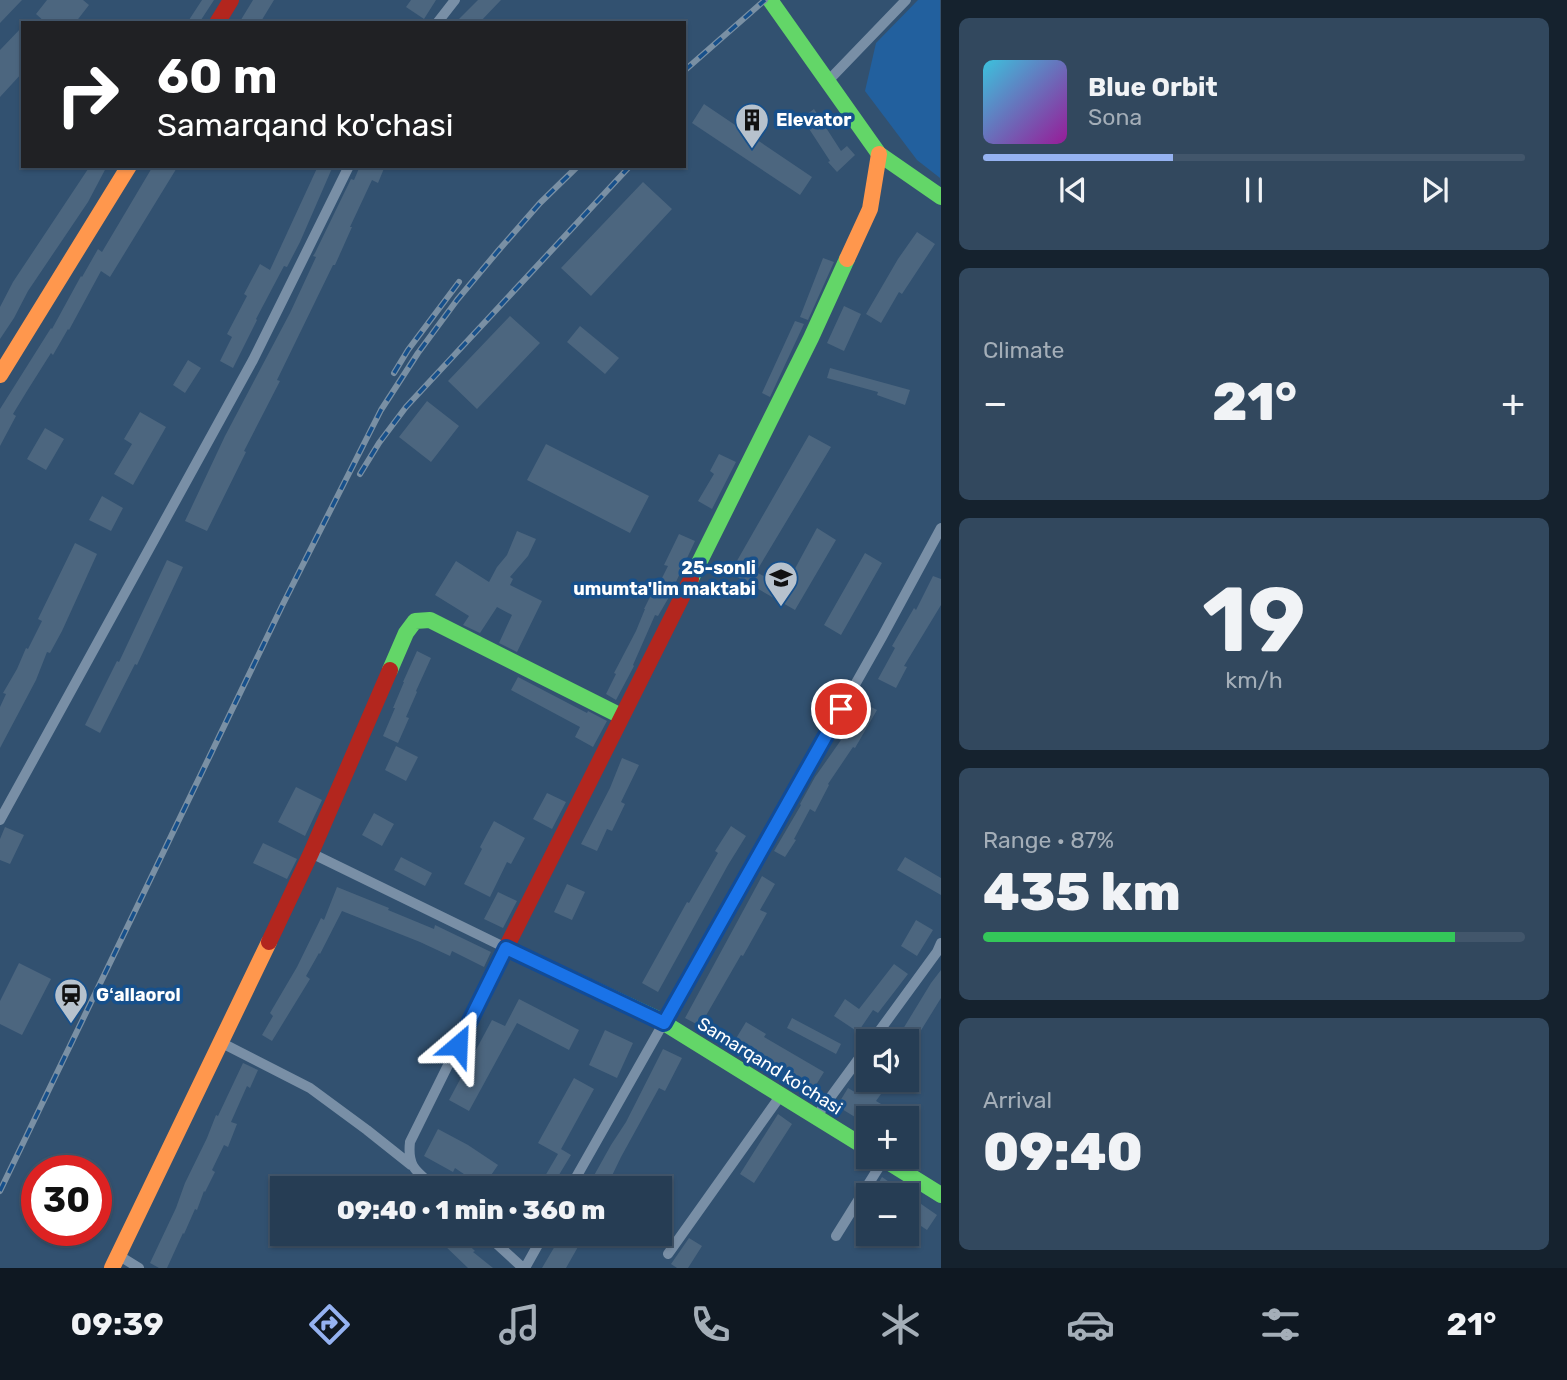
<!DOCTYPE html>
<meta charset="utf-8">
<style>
:root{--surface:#263d54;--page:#32485e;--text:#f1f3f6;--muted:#a4aeb8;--line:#42566b;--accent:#95b2f1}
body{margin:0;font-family:Rubik,sans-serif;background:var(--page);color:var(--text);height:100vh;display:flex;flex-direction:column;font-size:26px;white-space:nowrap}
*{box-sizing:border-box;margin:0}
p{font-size:23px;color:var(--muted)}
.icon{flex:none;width:38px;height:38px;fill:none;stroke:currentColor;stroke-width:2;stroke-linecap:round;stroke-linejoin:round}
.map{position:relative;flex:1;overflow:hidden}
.drawer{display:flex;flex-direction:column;gap:18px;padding:18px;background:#15222e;width:626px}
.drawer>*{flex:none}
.guide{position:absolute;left:21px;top:21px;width:665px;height:147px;border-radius:0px;box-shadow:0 2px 5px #0004,0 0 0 2px var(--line);background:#202124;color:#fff;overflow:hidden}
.tools{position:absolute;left:856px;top:1029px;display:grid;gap:14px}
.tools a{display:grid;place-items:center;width:63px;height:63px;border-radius:0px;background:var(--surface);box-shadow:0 2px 5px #0004,0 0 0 2px var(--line);font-size:35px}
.speed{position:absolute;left:21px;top:1155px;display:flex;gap:14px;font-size:35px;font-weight:700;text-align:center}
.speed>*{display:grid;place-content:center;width:91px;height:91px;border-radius:50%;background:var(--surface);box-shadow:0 2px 5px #0004,0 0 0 2px var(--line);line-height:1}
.speed .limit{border:10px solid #d22;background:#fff;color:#111}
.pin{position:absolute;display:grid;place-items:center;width:60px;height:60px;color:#fff;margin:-30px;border:4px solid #fff;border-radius:50%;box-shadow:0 2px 7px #0007}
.me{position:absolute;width:77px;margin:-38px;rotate:26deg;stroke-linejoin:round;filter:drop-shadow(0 0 5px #0008)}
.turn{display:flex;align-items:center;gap:24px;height:147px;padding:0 21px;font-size:32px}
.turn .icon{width:91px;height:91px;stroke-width:2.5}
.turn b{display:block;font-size:49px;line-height:60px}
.big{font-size:52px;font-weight:800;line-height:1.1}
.drawer .tile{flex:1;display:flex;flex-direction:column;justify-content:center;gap:10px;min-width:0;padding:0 24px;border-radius:10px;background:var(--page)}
.drawer .dial{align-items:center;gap:0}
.dial b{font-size:91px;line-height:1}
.song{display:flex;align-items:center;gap:21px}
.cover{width:84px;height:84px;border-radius:10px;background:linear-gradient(135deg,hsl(190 70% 55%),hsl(300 70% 35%))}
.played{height:7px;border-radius:4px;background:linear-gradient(90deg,var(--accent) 35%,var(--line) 35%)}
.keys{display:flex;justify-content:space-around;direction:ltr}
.heat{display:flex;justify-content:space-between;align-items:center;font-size:38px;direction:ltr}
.charge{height:10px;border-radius:5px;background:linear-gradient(90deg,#34c759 87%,var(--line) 0)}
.trip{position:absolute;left:270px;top:1176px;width:402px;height:70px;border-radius:0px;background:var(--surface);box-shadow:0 2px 5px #0004,0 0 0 2px var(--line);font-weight:800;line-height:70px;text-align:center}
.tabs{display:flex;height:112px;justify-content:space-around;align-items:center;background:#0f1822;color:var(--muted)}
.tabs .icon{width:49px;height:49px}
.tabs .active{color:var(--accent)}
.tabs b{font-size:32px;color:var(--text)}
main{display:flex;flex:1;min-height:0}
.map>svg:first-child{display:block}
.green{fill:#22609e}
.building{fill:#4c667f}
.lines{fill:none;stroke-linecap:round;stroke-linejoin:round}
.street{stroke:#798fa6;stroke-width:10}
.fast{stroke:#63d668;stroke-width:16}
.slow{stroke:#ff974d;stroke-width:16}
.jam{stroke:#b3261e;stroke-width:16}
.rail-casing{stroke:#7a90a4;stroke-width:6}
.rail{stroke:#17508b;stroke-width:3.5;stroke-dasharray:10;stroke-linecap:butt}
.route-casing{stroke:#114b97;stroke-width:18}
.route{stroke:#1a73e8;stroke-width:12}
.labels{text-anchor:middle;stroke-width:7;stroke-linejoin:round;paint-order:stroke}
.poi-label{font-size:18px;font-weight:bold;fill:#fff;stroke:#17508b;text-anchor:start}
.street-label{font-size:18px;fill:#fff;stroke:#17508b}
</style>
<main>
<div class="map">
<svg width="941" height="1268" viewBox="0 0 941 1268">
<rect width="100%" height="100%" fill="#325170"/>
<!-- green -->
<path class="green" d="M918,0h22v178l-23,-18 -52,-69 11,-48z"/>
<!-- building -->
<path class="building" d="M0,0h22l-22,23z
M47,0h36l6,5 -14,18h-29l-10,-9z
M202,0h12l-15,23h-12z
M253,0h21l-14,23h-21z
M411,0h25l-12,19 -18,-12z
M478,0h23l-22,23h-24z
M23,26v46l-23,25v-47z
M704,104l108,73 -12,18 -108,-72z
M814,109l27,42 6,-5 8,9 -18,17 -9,-10 2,-1 -28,-43z
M90,166h17l-19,36 -60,89 -14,27 -14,21v-32l13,-25z
M153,166h25l-68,111 -9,-6 -32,59 -1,-1 -15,26 -2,-2 -24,38 -14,23 3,2 -16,30v-37l51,-81 1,1 29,-53 1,1 16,-28 4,3z
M318,166h15l-33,76 -13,25 -3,-1 -28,53 1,1 -24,48 -13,-7 12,-24 -5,-3 20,-38 -3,-2 16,-30 10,6z
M360,166h25l-7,17 -6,-3 -22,47h2l-17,38h-2l-56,115 3,1 -36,70 2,1 -39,79 -22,-10 40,-85 65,-123 26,-56 -3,-1 2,-3 36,-74 3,1z
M643,182l29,27 -81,87 -30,-28z
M917,232l18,12 -33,50 -3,-2 -18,31 -15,-9 32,-55z
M823,258l11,4 -26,58 -8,-3z
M844,306l17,8 -17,37 -17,-8z
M510,316l30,27 -63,66 -29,-28z
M795,321l9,3 -34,73 -8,-4z
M580,326l39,32 -14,16 -38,-32z
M188,360l13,8 -16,25 -12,-8z
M830,368l80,22 -5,15 -28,-10 1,-3 -51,-14z
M427,401l32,25 -28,36 -32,-25z
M140,412l26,15 -33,58 -19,-11 18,-30 -8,-5z
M45,428l19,11 -18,31 -19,-11z
M809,435l22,12 -75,125 29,15 32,-59 19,12 -41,70 -65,-37z
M546,444l103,52 -19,37 -103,-53z
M719,454l17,8 -24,47 -14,-8 16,-27 -4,-3z
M102,496l21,12 -12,23 -22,-11z
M517,531l19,8 -8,17 -18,21 3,2 -3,6 32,16 -25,51 -18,-9 13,-28 -15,-8 -17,26 -17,-8 6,-9 -34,-21 21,-34 33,21 8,-15 10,-12z
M679,534l16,7 -26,56 -11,19 -3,-1 -22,50 1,1 -18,34 -10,-6 10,-20 -2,-1 22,-42 9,-22h-1l8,-16 2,1 14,-28 -4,-1z
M75,543l22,11 -35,77 -12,22 -3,-1 -11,28 -36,68v-41l6,-13 -3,-1 14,-24 9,-21 2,1 14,-28 -4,-2z
M865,553l17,10 -41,72 -17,-10z
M167,560l16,7 -46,98 -2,-1 -35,69 -15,-8 32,-64 2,1z
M933,576l8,3v26l-37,61 3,1 -11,21 -18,-9 17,-31 -3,-2 22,-38 2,2z
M417,651l14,7 -15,33 1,1 -11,25 3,1 -11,25 -15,-7 12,-28h-2l11,-26h-1z
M518,677l69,36 1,-2 19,10 -14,26 -18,-10 5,-10 -69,-37z
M861,702l16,8 -22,38 -2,-1 -25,37 1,1 -14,27 -5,-3 -16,30 2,1 -11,17 -11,-6 27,-46 -1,-1 15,-27 26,-37h-2z
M396,746l22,11 -12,24 -21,-11z
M622,758l17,7 -18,37 4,2 -13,27 -5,-2 -10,22 -16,-7 29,-56z
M296,787l26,13 -17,36 -27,-14z
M547,793l19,9 -14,27 -19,-10z
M374,813l20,11 -12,22 -20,-11z
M494,821l31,17 -14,26 -4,-2 -17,35 -26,-13 18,-35 -2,-2z
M731,826l15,10 -18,29 -70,127 -16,-9 45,-81 2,1 29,-50 -3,-2z
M5,827l19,8 -14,29 -10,-4v-21z
M263,843l34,16 -10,20 -34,-16z
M401,857l31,16 -7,13 -31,-16z
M905,857l36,21v17l-44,-25z
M762,876l13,8 -15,26 7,3 -24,43 -2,-1 -41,71 -15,-8z
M567,884l18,8 -13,28 -18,-8z
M337,887l52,21 -1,2 46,19 1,-4 56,27 -7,15 -32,-16 -2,5 -30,-14 -78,-31 -22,43 -1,-1 -13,23 4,3 -38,62 -10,-6 11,-19 -3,-3 27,-46 24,-49 3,2z
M498,892l19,9 -14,27 -19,-9z
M916,920l17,10 -16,26 -16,-10z
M19,963l32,16 -29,56 -22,-11v-23z
M894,964l14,10 -30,39 -5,-3 -15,22 -24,-16 11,-17 14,10z
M941,970v28l-21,34 -7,9h-19l8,-13 1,1 28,-46z
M519,999l60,31 -10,20 -52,-27 -48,88 -20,-11 43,-80 13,6z
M792,1018l49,26 -5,10 -49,-26z
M746,1022l20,12 -2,3 60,35 -13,21 -60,-36 -3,5 -19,-12z
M605,1030l28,13 -16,35 -28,-13z
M663,1049l19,9 -17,33 -6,-3 -38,69 -15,31h-19l24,-43 15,-23z
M243,1063l15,7 -8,18 -3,-2 -16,36 6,2 -9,23 -4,-2 -12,25 3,2 -10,20 -1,-1 -7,19 -2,-1 -11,25 -1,-1 -16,35h-8l-9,-5 26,-55 9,-25 22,-45 9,-23 2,1z
M574,1078l20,11 -34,62 1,-2 10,6 -20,33h-13l20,-34 -20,-11z
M868,1080h23l-15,21 29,17h-37v7l-31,-19 11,-18 10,6z
M778,1114l14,10 -38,59 -14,-9z
M438,1129l30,16 30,20 -15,22 -28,-19 -2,4 -29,-16z
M882,1177l55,38 -10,15 -21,-14v-21h-29l-4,-3z
M451,1234h6l18,17 -2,1 20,16h-25l-26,-25z
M562,1234h14l7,4 -17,30h-24z
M689,1238l13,8 -14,22h-11l-6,-4z"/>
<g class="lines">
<!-- street -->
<path class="street" d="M437,23l18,-23
M827,82l79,-82
M0,820l253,-460 96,-194
M311,853l195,95 -96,194c-3,27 8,30 26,46
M872,1041l65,-89 4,-9
M220,1042l90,46 57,42 44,35
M816,1117l52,-71
M570,1188l312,-551 59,-109
M486,1234l37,34
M836,1236l48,-77
M668,1254l113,-159
M118,1255l21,13
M525,1268l19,-34"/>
<!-- fast -->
<path class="fast" d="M770,0l109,154 62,43
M691,579l120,-241 36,-79
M390,670l16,-37 9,-12 15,-1 191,96
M510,950l146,68 212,131
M880,1157l61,38"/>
<!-- slow -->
<path class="slow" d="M847,259l23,-50 9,-55
M0,375l129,-209
M112,1268l157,-326"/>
<!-- jam -->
<path class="jam" d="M217,23l14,-23
M269,942l42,-89 79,-183
M510,950l-4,-2 185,-369"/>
<!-- rail casing -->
<g class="rail-casing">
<path id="rail" d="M684,71l81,-71
M394,373l14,-23 51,-68
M360,474l19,-31 27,-36 224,-241
M0,1191l283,-587 98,-194 37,-57 39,-53 41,-49 42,-48 38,-37"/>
</g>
<!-- rail -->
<use href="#rail" class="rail"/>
</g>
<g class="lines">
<!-- route casing -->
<g class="route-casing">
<path id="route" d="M458,1045l48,-97 158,75 177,-314"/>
</g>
<!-- route -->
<use href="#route" class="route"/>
</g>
<!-- icons -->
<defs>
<g id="building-pin" transform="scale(1.75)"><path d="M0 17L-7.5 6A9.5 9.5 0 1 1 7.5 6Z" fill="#b7c2cd" stroke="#17508b"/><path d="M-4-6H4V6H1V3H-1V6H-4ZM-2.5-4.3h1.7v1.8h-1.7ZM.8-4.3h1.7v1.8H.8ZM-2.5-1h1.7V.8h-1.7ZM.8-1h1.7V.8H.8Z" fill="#111"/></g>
<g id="school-pin" transform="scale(1.75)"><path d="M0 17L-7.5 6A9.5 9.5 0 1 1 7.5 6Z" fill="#b7c2cd" stroke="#17508b"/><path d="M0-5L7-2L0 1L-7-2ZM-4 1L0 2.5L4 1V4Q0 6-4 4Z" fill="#111"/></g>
<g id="station-pin" transform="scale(1.75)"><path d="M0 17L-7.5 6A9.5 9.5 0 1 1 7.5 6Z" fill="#b7c2cd" stroke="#17508b"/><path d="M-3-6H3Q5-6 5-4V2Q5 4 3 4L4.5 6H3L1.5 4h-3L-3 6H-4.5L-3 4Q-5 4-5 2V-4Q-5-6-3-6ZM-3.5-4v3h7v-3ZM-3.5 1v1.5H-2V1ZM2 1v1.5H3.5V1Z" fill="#111"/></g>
</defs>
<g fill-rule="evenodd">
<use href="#building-pin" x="752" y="120"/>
<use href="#school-pin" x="781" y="578"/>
<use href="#station-pin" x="71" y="995"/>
</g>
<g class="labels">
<!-- poi labels -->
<g class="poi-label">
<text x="776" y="126">Elevator</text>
<text x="756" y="574" text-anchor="end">25-sonli<tspan x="756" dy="21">umumta'lim maktabi</tspan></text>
<text x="96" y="1001">Gʻallaorol</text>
</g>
<!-- street labels -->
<g class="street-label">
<text transform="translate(770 1066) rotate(32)" y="6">Samarqand ko'chasi</text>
</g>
</g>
</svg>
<div class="tools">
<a><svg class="icon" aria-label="sound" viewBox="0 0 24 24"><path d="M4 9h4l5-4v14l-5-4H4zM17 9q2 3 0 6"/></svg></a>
<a>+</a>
<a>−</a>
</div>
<div class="speed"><div class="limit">30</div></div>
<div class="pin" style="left:841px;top:709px;background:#d93025"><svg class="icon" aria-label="arrive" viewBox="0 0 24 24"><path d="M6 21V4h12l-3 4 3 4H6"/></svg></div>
<svg class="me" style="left:458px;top:1045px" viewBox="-20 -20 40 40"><path d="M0-17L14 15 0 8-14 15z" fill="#1a73e8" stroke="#fff" stroke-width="4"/></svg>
<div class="trip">09:40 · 1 min · 360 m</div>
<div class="guide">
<div class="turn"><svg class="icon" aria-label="right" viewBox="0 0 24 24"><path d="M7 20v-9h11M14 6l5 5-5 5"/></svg><div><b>60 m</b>Samarqand ko'chasi</div></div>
</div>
</div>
<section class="drawer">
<div class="tile">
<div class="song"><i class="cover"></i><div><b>Blue Orbit</b><p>Sona</p></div></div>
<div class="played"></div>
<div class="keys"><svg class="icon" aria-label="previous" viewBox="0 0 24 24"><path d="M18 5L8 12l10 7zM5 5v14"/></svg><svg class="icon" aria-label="pause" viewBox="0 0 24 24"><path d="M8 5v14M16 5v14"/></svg><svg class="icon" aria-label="next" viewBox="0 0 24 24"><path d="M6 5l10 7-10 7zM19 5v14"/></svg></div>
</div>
<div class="tile"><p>Climate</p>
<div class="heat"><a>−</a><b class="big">21°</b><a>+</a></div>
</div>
<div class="tile dial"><b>19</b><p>km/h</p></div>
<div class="tile"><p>Range · 87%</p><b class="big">435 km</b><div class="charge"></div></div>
<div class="tile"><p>Arrival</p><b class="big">09:40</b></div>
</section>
</main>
<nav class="tabs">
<b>09:39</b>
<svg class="icon active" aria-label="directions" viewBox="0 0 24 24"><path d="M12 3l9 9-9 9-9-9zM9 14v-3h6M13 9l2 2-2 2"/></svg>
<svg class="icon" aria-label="music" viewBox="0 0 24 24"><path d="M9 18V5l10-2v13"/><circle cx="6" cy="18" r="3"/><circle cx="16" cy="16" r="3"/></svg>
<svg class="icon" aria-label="phone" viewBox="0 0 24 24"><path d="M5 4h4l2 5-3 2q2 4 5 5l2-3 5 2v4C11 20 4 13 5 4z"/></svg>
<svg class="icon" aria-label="climate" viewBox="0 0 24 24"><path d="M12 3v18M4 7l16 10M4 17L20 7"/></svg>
<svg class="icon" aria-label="car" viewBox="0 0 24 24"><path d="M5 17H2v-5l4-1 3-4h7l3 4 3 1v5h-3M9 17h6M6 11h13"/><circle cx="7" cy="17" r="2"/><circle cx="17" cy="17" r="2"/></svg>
<svg class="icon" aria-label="filters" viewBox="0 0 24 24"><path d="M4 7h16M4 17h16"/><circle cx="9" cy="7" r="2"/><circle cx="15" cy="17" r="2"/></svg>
<b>21°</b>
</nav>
